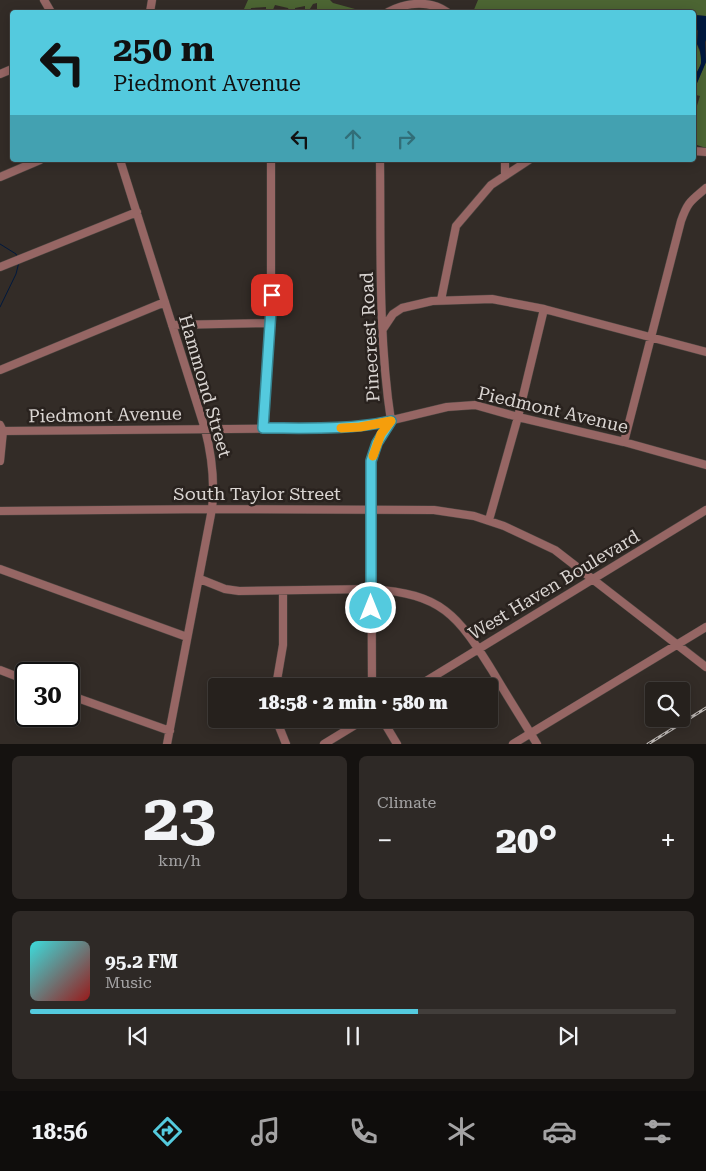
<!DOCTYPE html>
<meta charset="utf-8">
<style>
:root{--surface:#26211d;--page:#2e2926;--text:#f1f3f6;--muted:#a4a3a4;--line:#423e3b;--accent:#54cade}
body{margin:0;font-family:"Roboto Serif",serif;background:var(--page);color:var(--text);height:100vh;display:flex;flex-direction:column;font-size:19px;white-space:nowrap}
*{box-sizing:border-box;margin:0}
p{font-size:16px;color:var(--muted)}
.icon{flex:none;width:28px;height:28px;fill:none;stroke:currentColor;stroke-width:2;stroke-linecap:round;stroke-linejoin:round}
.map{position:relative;height:744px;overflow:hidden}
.details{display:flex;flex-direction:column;gap:12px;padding:12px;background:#151210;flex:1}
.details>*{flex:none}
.hud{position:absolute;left:10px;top:10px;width:686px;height:152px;border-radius:5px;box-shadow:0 2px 12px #0003,0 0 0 1px var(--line);background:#54cade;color:#111;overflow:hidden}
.tools{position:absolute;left:645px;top:682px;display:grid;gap:10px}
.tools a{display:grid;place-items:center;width:45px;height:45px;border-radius:5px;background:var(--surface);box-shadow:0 2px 12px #0003,0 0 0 1px var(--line);font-size:25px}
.speed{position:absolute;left:15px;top:662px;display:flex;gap:10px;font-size:25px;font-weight:700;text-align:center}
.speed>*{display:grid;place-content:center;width:65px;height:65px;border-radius:50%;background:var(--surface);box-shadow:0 2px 12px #0003,0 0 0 1px var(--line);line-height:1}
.speed .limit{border:2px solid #111;border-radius:8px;background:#fff;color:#111}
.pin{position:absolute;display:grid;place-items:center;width:42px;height:42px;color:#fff;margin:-21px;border-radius:10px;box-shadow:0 2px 8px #0006}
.me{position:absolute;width:55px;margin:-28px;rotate:0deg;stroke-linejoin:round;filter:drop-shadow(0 0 4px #0008)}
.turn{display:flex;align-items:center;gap:18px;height:105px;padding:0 20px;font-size:22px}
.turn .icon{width:65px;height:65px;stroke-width:2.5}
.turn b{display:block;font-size:35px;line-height:42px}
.lanes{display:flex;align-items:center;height:48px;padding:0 20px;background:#0003;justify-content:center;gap:25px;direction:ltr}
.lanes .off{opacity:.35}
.big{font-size:38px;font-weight:800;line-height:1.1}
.details .card{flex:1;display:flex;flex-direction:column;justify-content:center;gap:8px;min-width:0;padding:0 18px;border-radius:8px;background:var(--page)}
.details .dial{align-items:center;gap:0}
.dial b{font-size:65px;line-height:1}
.song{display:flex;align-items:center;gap:15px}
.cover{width:60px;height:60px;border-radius:8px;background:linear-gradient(135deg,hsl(180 70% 55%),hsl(0 70% 35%))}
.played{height:5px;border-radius:2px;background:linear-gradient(90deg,var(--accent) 60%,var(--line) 60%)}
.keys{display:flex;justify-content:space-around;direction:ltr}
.heat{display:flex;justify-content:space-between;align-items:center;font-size:28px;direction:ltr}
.details .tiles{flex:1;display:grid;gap:12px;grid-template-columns:1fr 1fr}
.card:last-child{grid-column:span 2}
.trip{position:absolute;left:208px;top:678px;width:290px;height:50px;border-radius:5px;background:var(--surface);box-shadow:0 2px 12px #0003,0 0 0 1px var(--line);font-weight:800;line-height:50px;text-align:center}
.menu{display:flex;height:80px;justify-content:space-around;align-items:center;background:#0f0d0c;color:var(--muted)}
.menu .icon{width:35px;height:35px}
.menu .current{color:var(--accent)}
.menu b{font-size:22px;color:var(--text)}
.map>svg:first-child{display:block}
.forest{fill:#4c6533}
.water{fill:#00193e}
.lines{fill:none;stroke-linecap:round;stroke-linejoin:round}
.stream{stroke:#00193e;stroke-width:1}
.minor-casing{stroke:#4e4742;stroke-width:9}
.minor{stroke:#966664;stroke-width:8}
.rail-casing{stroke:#b9b4b1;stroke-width:3}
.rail{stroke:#29221e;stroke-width:1;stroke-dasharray:4;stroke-linecap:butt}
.route-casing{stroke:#378390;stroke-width:12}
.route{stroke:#54cade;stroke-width:9}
.slow{stroke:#f59e0b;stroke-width:9}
.labels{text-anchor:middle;stroke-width:5;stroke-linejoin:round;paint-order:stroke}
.street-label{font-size:18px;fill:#dad5d2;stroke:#29221e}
</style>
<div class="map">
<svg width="706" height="744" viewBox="0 0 706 744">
<rect width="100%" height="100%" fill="#332c27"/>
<!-- forest -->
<path class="forest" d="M248,0h82l3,3 33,9h-47l-2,-2v-7l-4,1 -5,8h-3v-6l-10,2v4h-5l-2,-4 -13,-3 -3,7h-6v-5l-15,1 -1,4h-5l-1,-3z
M478,0h228v16l-12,-1v-3h-221z
M694,24c6,8 1,10 3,19 1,7 6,12 4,20 -1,5 -5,10 -7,15z
M706,57v91l-12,-4v-29l6,-19 -4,-1 -2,3v-8l12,-28z"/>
<!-- water -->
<path class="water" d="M694,15l12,1v24l-1,2 1,20 -12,28v-12l7,-14v-5l-1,-9 -3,-6 1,-13 -4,-7z"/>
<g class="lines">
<!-- stream -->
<path class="stream" d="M0,244l16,10 1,2
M0,307l16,-33 3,-12"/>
<!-- minor casing -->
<g class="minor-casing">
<path id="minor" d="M44,0l7,12
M150,12l2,-12
M388,12c19,-10 42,-12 59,0
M0,74l12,-5
M694,151l12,1
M120,160l85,269c7,27 10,52 7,80l-45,235
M505,160v15
M0,177l40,-17
M0,267l137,-55
M441,300l15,-74 35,-41 38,-25
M172,325l99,-2
M383,329l10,-15 9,-6 30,-7 60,-2 52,10 162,43
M0,370l165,-68
M0,425l3,6 -3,30
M263,428l8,-105v-163
M3,431l334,-3 39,-4 71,-17 28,-2 43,12 106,25 82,23
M624,442l57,-221c7,-20 10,-20 25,-33
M0,511l212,-2 222,1 40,6 30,10 51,24 151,117
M489,520l29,-103 26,-108
M0,569l187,68
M200,579l25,10 14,2 132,-2c71,5 86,25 122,83 14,24 29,47 44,72
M0,670l26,10
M276,686l7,-41v-54
M372,686l-1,-225 10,-27 10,-13c-13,-86 -10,-174 -11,-261
M418,686l288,-176
M69,695l101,36
M276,719l10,25
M382,719l15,25
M324,744l41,-25
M513,744l193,-117"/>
</g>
<!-- minor -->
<use href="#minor" class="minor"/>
<!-- rail casing -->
<g class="rail-casing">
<path id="rail" d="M648,744l58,-36"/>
</g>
<!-- rail -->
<use href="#rail" class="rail"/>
</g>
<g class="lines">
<!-- route casing -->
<g class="route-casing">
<path id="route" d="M272,295l-9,133c43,0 86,2 128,-7l-14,22 -6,18v147"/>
</g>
<!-- route -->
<use href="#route" class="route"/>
<!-- slow -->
<path class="slow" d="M341,428l19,-1 31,-6 -10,13 -8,22"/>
</g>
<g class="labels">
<!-- street labels -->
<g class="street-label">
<text transform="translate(370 337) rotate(-93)" y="6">Pinecrest Road</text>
<text transform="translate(205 386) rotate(74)" y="6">Hammond Street</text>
<text transform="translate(553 410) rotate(13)" y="6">Piedmont Avenue</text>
<text transform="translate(105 415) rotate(-1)" y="6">Piedmont Avenue</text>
<text x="257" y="500">South Taylor Street</text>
<text transform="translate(554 585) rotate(-31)" y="6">West Haven Boulevard</text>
</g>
</g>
</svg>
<div class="tools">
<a><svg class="icon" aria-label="search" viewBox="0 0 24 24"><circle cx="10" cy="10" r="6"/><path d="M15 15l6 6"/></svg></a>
</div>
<div class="speed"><div class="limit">30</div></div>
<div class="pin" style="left:272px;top:295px;background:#d93025"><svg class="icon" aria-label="arrive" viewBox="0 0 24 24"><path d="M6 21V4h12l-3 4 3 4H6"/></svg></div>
<svg class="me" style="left:371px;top:608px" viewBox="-20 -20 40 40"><circle r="17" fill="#54cade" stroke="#fff" stroke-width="3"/><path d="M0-11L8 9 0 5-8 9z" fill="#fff"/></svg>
<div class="trip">18:58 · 2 min · 580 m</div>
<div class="hud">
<div class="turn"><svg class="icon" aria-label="left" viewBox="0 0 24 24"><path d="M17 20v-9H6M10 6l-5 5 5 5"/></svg><div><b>250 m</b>Piedmont Avenue</div></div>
<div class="lanes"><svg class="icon" aria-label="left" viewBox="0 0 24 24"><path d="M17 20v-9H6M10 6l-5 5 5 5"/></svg><svg class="icon off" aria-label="ahead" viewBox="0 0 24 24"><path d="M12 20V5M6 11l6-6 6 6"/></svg><svg class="icon off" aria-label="right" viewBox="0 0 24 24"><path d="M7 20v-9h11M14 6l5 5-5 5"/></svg></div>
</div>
</div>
<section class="details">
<div class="tiles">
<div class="card dial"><b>23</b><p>km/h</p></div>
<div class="card"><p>Climate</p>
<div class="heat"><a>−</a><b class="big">20°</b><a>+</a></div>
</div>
<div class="card">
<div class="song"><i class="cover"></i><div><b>95.2 FM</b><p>Music</p></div></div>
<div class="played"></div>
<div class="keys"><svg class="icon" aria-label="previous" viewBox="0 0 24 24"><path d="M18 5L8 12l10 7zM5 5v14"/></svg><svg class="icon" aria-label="pause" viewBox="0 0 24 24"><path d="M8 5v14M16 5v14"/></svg><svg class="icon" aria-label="next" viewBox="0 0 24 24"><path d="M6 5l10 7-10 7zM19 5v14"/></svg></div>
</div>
</div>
</section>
<nav class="menu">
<b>18:56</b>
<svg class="icon current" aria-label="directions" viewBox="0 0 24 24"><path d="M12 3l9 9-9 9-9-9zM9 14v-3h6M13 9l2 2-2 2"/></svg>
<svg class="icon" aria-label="music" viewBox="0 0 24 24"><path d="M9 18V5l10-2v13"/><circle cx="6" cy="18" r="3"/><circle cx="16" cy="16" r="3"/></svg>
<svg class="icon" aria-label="phone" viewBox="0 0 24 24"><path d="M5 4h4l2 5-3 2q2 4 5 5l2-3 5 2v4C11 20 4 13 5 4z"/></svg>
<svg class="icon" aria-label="climate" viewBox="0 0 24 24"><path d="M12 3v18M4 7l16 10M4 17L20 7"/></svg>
<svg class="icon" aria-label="car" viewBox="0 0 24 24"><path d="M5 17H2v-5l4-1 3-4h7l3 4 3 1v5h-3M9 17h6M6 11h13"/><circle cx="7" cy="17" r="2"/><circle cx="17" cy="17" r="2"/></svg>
<svg class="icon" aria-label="filters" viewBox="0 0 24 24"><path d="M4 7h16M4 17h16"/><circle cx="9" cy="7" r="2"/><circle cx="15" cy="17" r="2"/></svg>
</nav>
